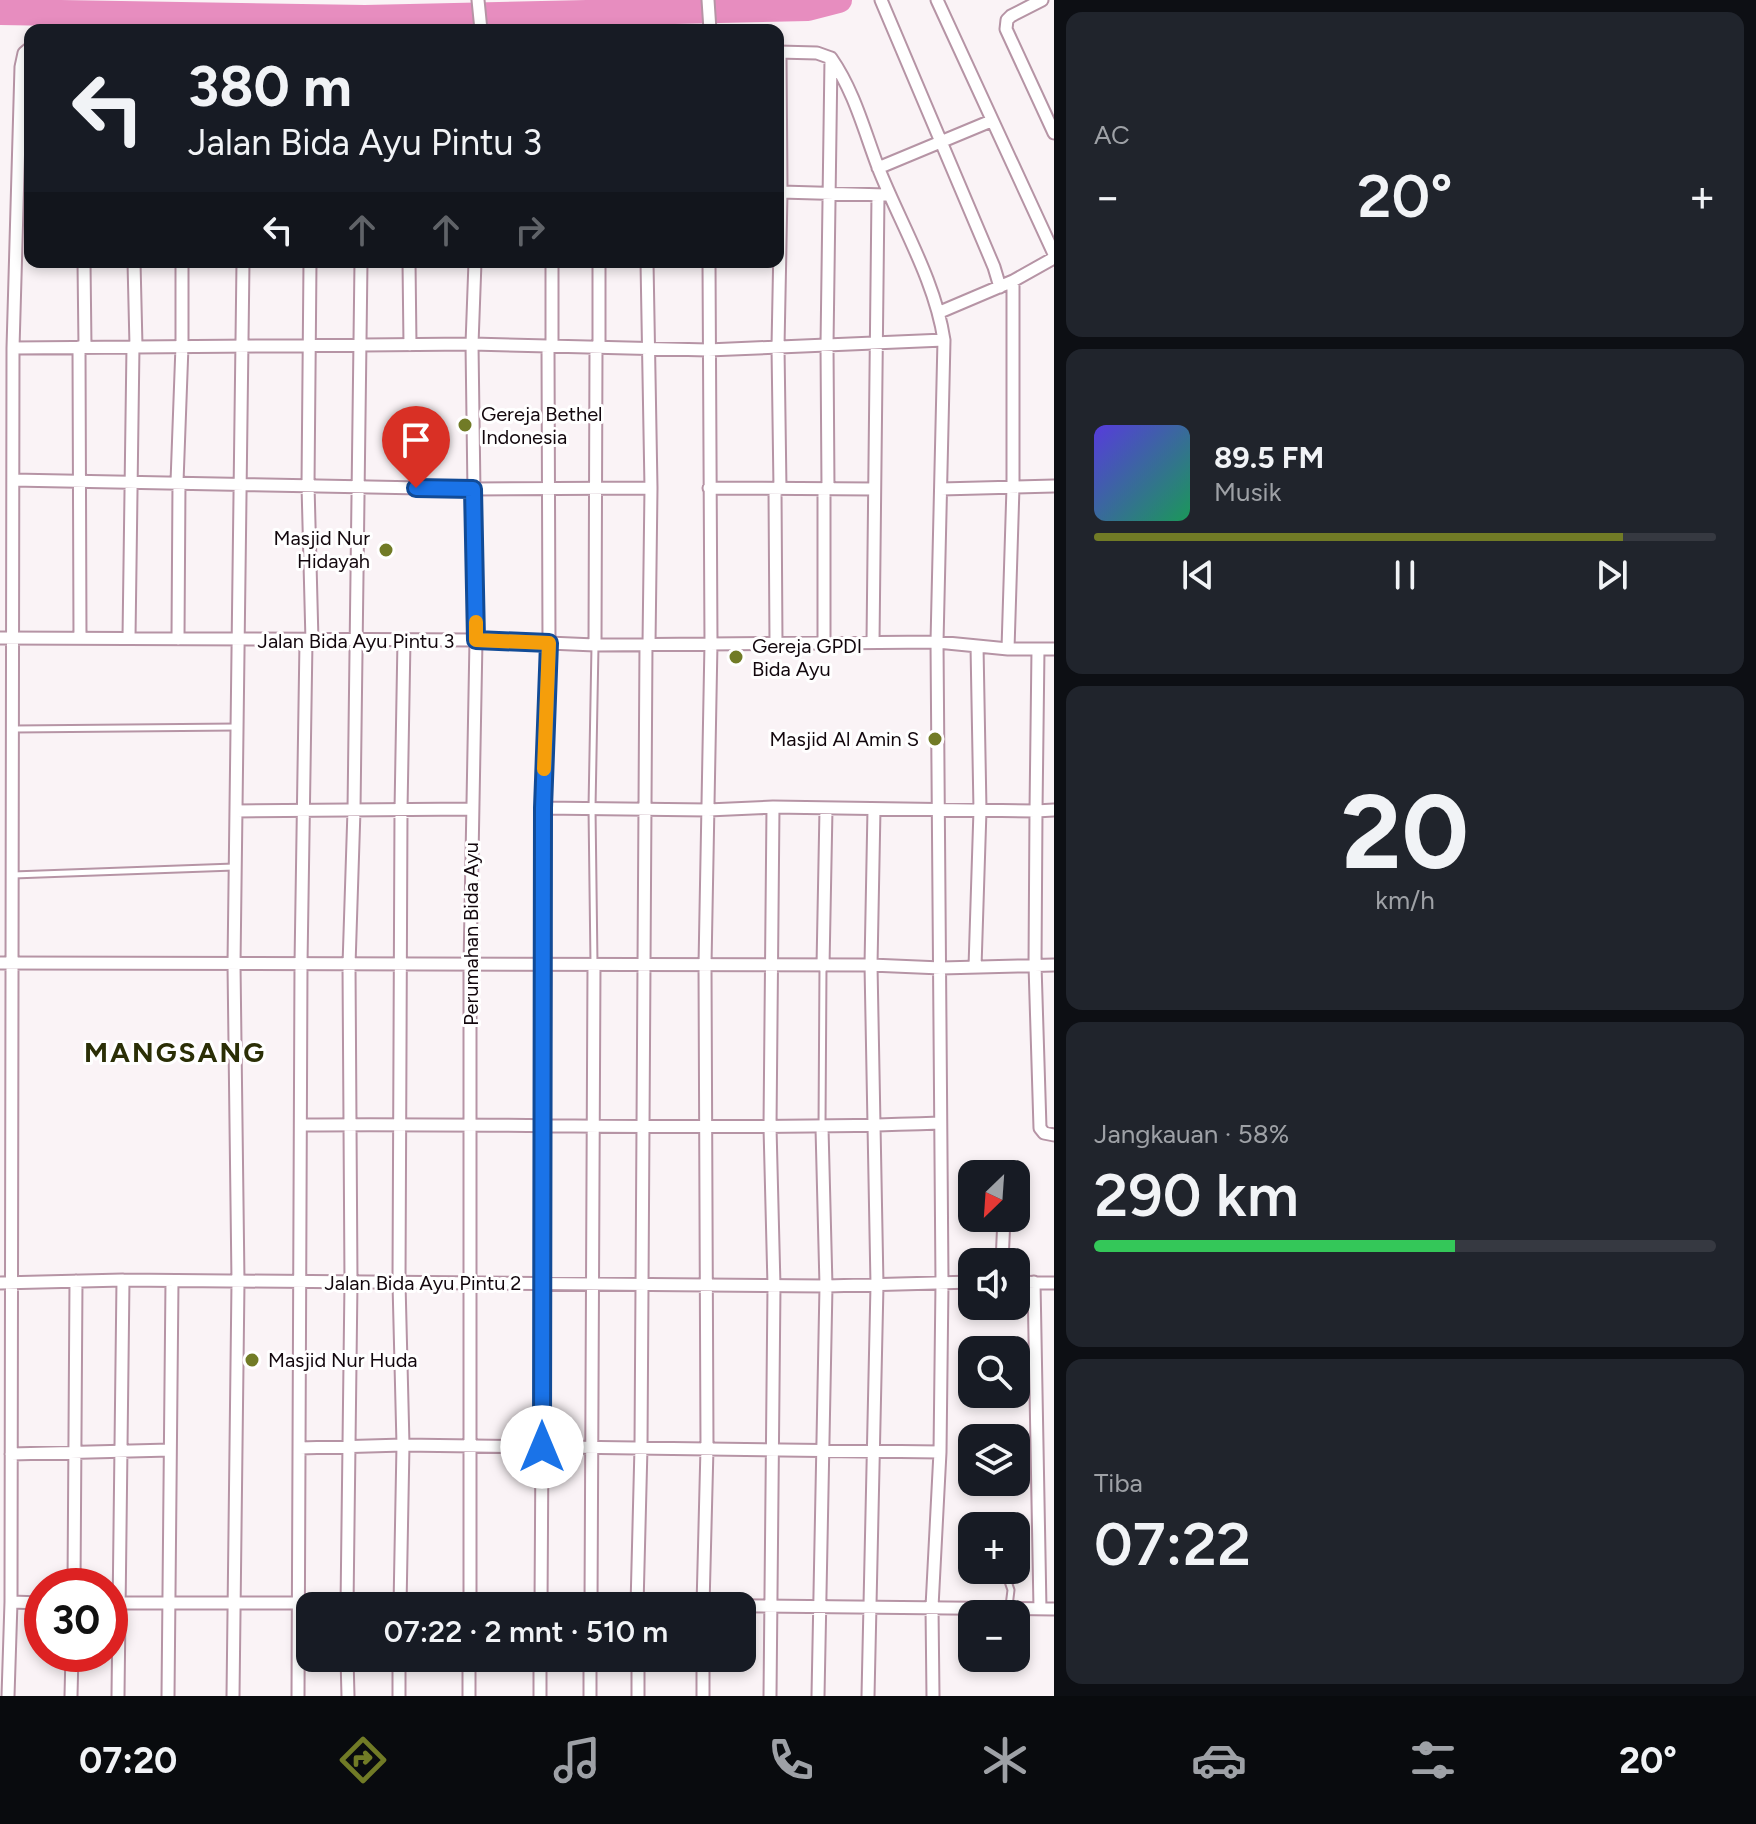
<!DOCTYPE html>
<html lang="id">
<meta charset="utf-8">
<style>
:root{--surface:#171b24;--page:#20242c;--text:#f1f3f6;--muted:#9ea1a6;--line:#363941;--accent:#717b26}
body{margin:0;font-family:Figtree,sans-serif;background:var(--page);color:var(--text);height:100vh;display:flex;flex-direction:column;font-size:30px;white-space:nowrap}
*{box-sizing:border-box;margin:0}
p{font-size:26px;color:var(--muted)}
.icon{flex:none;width:44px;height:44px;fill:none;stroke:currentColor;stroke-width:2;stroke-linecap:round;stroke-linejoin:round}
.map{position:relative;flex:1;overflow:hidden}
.details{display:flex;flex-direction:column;gap:12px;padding:12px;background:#0d0f14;width:702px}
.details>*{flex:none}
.hud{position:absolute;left:24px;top:24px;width:760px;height:244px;border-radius:16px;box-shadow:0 4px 12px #0003;background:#171b24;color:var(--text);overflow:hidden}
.needle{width:52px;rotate:205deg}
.fabs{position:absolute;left:958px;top:1160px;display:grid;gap:16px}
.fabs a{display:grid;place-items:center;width:72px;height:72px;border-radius:16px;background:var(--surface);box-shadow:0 4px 12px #0003;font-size:40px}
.speed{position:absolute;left:24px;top:1568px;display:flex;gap:16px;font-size:40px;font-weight:700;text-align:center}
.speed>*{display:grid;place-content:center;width:104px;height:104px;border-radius:50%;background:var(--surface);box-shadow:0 4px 12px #0003;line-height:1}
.speed .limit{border:12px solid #d22;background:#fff;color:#111}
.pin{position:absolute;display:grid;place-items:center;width:68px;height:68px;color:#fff;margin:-82px -34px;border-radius:50% 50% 50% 0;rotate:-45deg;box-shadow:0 0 8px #0007}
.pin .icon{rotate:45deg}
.me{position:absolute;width:88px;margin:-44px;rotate:0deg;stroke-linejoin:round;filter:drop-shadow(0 0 6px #0008)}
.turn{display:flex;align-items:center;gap:28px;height:168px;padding:0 32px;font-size:36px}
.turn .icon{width:104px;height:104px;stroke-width:2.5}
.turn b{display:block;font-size:56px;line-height:68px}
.lanes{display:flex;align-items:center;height:76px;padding:0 32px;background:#0003;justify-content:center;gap:40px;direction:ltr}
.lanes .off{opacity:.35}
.big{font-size:60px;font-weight:600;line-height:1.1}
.details .tile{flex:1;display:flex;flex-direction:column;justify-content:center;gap:12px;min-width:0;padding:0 28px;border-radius:16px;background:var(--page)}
.details .dial{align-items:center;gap:0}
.dial b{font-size:104px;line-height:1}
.song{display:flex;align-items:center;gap:24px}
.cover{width:96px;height:96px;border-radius:12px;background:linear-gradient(135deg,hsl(250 70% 55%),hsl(150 70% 35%))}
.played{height:8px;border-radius:4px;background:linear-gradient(90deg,var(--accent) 85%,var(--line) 85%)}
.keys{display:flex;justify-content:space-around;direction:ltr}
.heat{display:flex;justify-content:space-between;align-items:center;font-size:44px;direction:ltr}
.charge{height:12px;border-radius:6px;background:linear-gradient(90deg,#34c759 58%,var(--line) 0)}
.trip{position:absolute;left:296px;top:1592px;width:460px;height:80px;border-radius:16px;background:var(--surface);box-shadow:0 4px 12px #0003;font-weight:600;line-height:80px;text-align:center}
.dock{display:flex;height:128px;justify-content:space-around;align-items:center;background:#090b0e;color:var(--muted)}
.dock .icon{width:56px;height:56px}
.dock .active{color:var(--accent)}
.dock b{font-size:36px;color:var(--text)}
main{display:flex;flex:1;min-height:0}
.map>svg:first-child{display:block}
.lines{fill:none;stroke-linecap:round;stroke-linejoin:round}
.river{stroke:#e78dbf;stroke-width:26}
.service-casing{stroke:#b694a5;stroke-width:9}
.minor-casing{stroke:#b694a5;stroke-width:15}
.service{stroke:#fff;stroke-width:5}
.minor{stroke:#fff;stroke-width:11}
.route-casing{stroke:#114b97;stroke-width:20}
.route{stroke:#1a73e8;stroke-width:14}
.slow{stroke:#f59e0b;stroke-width:14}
.poi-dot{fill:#717b26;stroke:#fff;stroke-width:3}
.labels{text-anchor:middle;stroke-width:6;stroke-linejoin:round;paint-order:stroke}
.poi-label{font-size:20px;fill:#13080e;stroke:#fff;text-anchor:start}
.street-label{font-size:20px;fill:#13080e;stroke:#fff}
.district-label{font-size:28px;font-weight:bold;letter-spacing:2px;fill:#2b2f06;stroke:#fff}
</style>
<main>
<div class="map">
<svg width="1054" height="1696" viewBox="0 0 1054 1696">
<rect width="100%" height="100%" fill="#faf3f6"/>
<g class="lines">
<!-- river -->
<path class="river" d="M0,12l365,6 443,-10 31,-8"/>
<!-- service casing -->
<g class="service-casing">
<path id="service" d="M15,729l222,-2
M13,875l221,-8
M594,964l-2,-156 3,-162
M822,1127l1,-161
M1004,1570l7,20 -2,16"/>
</g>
<!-- minor casing -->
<g class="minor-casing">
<path id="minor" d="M478,0l3,30
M708,0l2,30
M881,0l113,267 6,20
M937,0l117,254
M1042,0l-31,16 -4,4 -1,9 48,104
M778,52l39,1 14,5
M780,52l1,140 105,3
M831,58c23,33 33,72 47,109 22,56 57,113 66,173l-7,302 5,641 -2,169 -8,155 1,89
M878,168l113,-47
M778,193l3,-1 -3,155 2,142
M84,262l1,85
M134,262l2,84
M310,262l-2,223 4,156
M409,262l1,83
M647,262l4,226 -2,156
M940,312l73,-31 41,-23
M552,346v-84
M79,347l1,291
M13,348l459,-4 236,6 236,-10
M599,348v-86
M13,480l460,9 178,-1
M177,482l5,-136v-84
M709,488l165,1
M775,489l1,154
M828,489l-1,-144 4,-286
M941,489l113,-3
M0,638l476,2 119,5 342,-3 71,7h46
M129,638l4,-292
M178,639l1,-157
M873,642l5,-447
M824,643v-154
M595,645l1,-297
M1008,649l5,-162v-206
M543,808l165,2 65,-3 263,4 2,-162
M1054,810l-18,1 -1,154 5,163 4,5 10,2
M236,811l236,-2
M0,963l871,2 70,3 113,-3
M823,966l3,-157
M975,967l5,-157 -3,-164
M302,1125c213,-2 425,6 638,-2
M1002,1262l2,-44
M1016,1282l38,1
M1034,1282l6,327
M0,1283l123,-3 703,6 146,-4
M300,1448l103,-3 537,7
M11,1454l159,-4
M74,1586l2,-305
M11,1602l31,1
M110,1603h360l584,6
M347,1606l4,-324 -2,-317 5,-155 7,-548
M400,1606l3,-161 -4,-162 2,-473 3,-170
M470,1606v-641l6,-325 -4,-296 3,-82
M541,1606l4,-641 -2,-157 6,-165 -1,-297
M591,1606l3,-641
M637,1606l4,-159 5,-803
M703,1606l4,-158 -2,-483 6,-322 -2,-381
M347,1658l1,38
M638,1658v38
M8,1696l3,-94 2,-1254 8,-281 3,-14 6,-5
M71,1696l1,-42
M118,1696l5,-416
M168,1696l4,-415
M233,1696l5,-414 -4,-318 9,-702
M298,1696l3,-732 5,-323
M399,1696v-38
M469,1696v-38
M540,1696v-38
M590,1696v-38
M703,1696v-38
M770,1696l4,-410 -4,-159 3,-320
M818,1696l8,-410 -4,-158
M868,1696l9,-411 -6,-320 3,-156"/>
</g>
<!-- service -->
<use href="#service" class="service"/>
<!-- minor -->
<use href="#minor" class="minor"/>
</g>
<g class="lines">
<!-- route casing -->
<g class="route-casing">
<path id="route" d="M416,488l57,1 3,151 73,3 -6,165 -1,639"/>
</g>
<!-- route -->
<use href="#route" class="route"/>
<!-- slow -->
<path class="slow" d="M476,622v18l73,3 -5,126"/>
</g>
<!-- markers -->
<g class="poi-dot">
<circle cx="465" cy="425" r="8"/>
<circle cx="386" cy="550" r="8"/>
<circle cx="736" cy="657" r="8"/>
<circle cx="935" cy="739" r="8"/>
<circle cx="252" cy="1360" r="8"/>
</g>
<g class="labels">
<!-- poi labels -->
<g class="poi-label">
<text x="481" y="421">Gereja Bethel<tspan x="481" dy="23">Indonesia</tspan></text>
<text x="370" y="545" text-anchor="end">Masjid Nur<tspan x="370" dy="23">Hidayah</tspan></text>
<text x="752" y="653">Gereja GPDI<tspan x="752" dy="23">Bida Ayu</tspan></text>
<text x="919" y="746" text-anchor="end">Masjid Al Amin S</text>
<text x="268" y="1367">Masjid Nur Huda</text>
</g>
<!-- street labels -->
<g class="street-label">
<text x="356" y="648">Jalan Bida Ayu Pintu 3</text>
<text transform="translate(471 934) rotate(-90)" y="7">Perumahan Bida Ayu</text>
<text x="423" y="1290">Jalan Bida Ayu Pintu 2</text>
</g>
<!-- district labels -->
<g class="district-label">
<text x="175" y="1062">MANGSANG</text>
</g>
</g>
</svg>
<div class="fabs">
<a><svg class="needle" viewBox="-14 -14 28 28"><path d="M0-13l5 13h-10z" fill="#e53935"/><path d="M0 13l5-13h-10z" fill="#9ea1a6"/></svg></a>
<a><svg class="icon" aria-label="sound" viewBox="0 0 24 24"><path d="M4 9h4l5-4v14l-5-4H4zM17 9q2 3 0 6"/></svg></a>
<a><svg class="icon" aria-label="search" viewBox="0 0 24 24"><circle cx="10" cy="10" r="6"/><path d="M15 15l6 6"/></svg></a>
<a><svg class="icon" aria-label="layers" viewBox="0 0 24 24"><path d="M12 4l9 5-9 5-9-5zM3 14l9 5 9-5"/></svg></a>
<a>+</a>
<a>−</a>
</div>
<div class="speed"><div class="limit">30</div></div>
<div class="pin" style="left:416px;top:488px;background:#d93025"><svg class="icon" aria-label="arrive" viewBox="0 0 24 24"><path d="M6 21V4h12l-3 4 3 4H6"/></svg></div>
<svg class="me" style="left:542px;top:1447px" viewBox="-20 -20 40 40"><circle r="19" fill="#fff"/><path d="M0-13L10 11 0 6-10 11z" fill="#1a73e8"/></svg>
<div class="trip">07:22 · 2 mnt · 510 m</div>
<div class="hud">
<div class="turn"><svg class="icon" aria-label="left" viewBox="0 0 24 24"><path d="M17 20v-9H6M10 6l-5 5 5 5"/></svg><div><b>380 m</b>Jalan Bida Ayu Pintu 3</div></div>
<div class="lanes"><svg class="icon" aria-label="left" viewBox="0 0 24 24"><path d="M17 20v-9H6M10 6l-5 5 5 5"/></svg><svg class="icon off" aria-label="ahead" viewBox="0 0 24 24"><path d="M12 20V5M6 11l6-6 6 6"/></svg><svg class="icon off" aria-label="ahead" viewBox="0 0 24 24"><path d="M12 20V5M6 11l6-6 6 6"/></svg><svg class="icon off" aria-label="right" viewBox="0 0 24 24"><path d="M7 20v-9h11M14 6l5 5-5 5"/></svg></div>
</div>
</div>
<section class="details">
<div class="tile"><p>AC</p>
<div class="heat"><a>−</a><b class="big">20°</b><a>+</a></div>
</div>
<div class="tile">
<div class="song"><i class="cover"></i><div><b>89.5 FM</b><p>Musik</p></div></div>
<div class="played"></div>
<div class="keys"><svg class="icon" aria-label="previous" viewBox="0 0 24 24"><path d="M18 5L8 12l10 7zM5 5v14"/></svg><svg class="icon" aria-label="pause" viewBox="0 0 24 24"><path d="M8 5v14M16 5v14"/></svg><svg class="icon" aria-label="next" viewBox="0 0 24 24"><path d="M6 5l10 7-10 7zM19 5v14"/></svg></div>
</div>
<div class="tile dial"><b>20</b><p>km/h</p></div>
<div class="tile"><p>Jangkauan · 58%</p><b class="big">290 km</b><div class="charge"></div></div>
<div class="tile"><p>Tiba</p><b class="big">07:22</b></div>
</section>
</main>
<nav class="dock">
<b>07:20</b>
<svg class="icon active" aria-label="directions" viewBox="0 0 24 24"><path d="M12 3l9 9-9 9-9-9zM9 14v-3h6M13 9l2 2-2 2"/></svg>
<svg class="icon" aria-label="music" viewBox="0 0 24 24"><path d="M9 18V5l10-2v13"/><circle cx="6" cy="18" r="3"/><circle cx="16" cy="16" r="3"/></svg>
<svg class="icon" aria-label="phone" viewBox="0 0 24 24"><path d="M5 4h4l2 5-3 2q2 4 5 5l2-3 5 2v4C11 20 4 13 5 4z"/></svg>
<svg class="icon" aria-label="climate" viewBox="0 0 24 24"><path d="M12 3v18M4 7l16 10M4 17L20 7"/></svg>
<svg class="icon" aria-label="car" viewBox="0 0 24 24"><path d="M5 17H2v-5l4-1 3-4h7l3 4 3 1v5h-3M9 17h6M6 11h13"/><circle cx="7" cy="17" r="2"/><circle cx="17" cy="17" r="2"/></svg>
<svg class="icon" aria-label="filters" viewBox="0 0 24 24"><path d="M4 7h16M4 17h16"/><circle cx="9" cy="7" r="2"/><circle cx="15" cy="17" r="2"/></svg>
<b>20°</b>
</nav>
